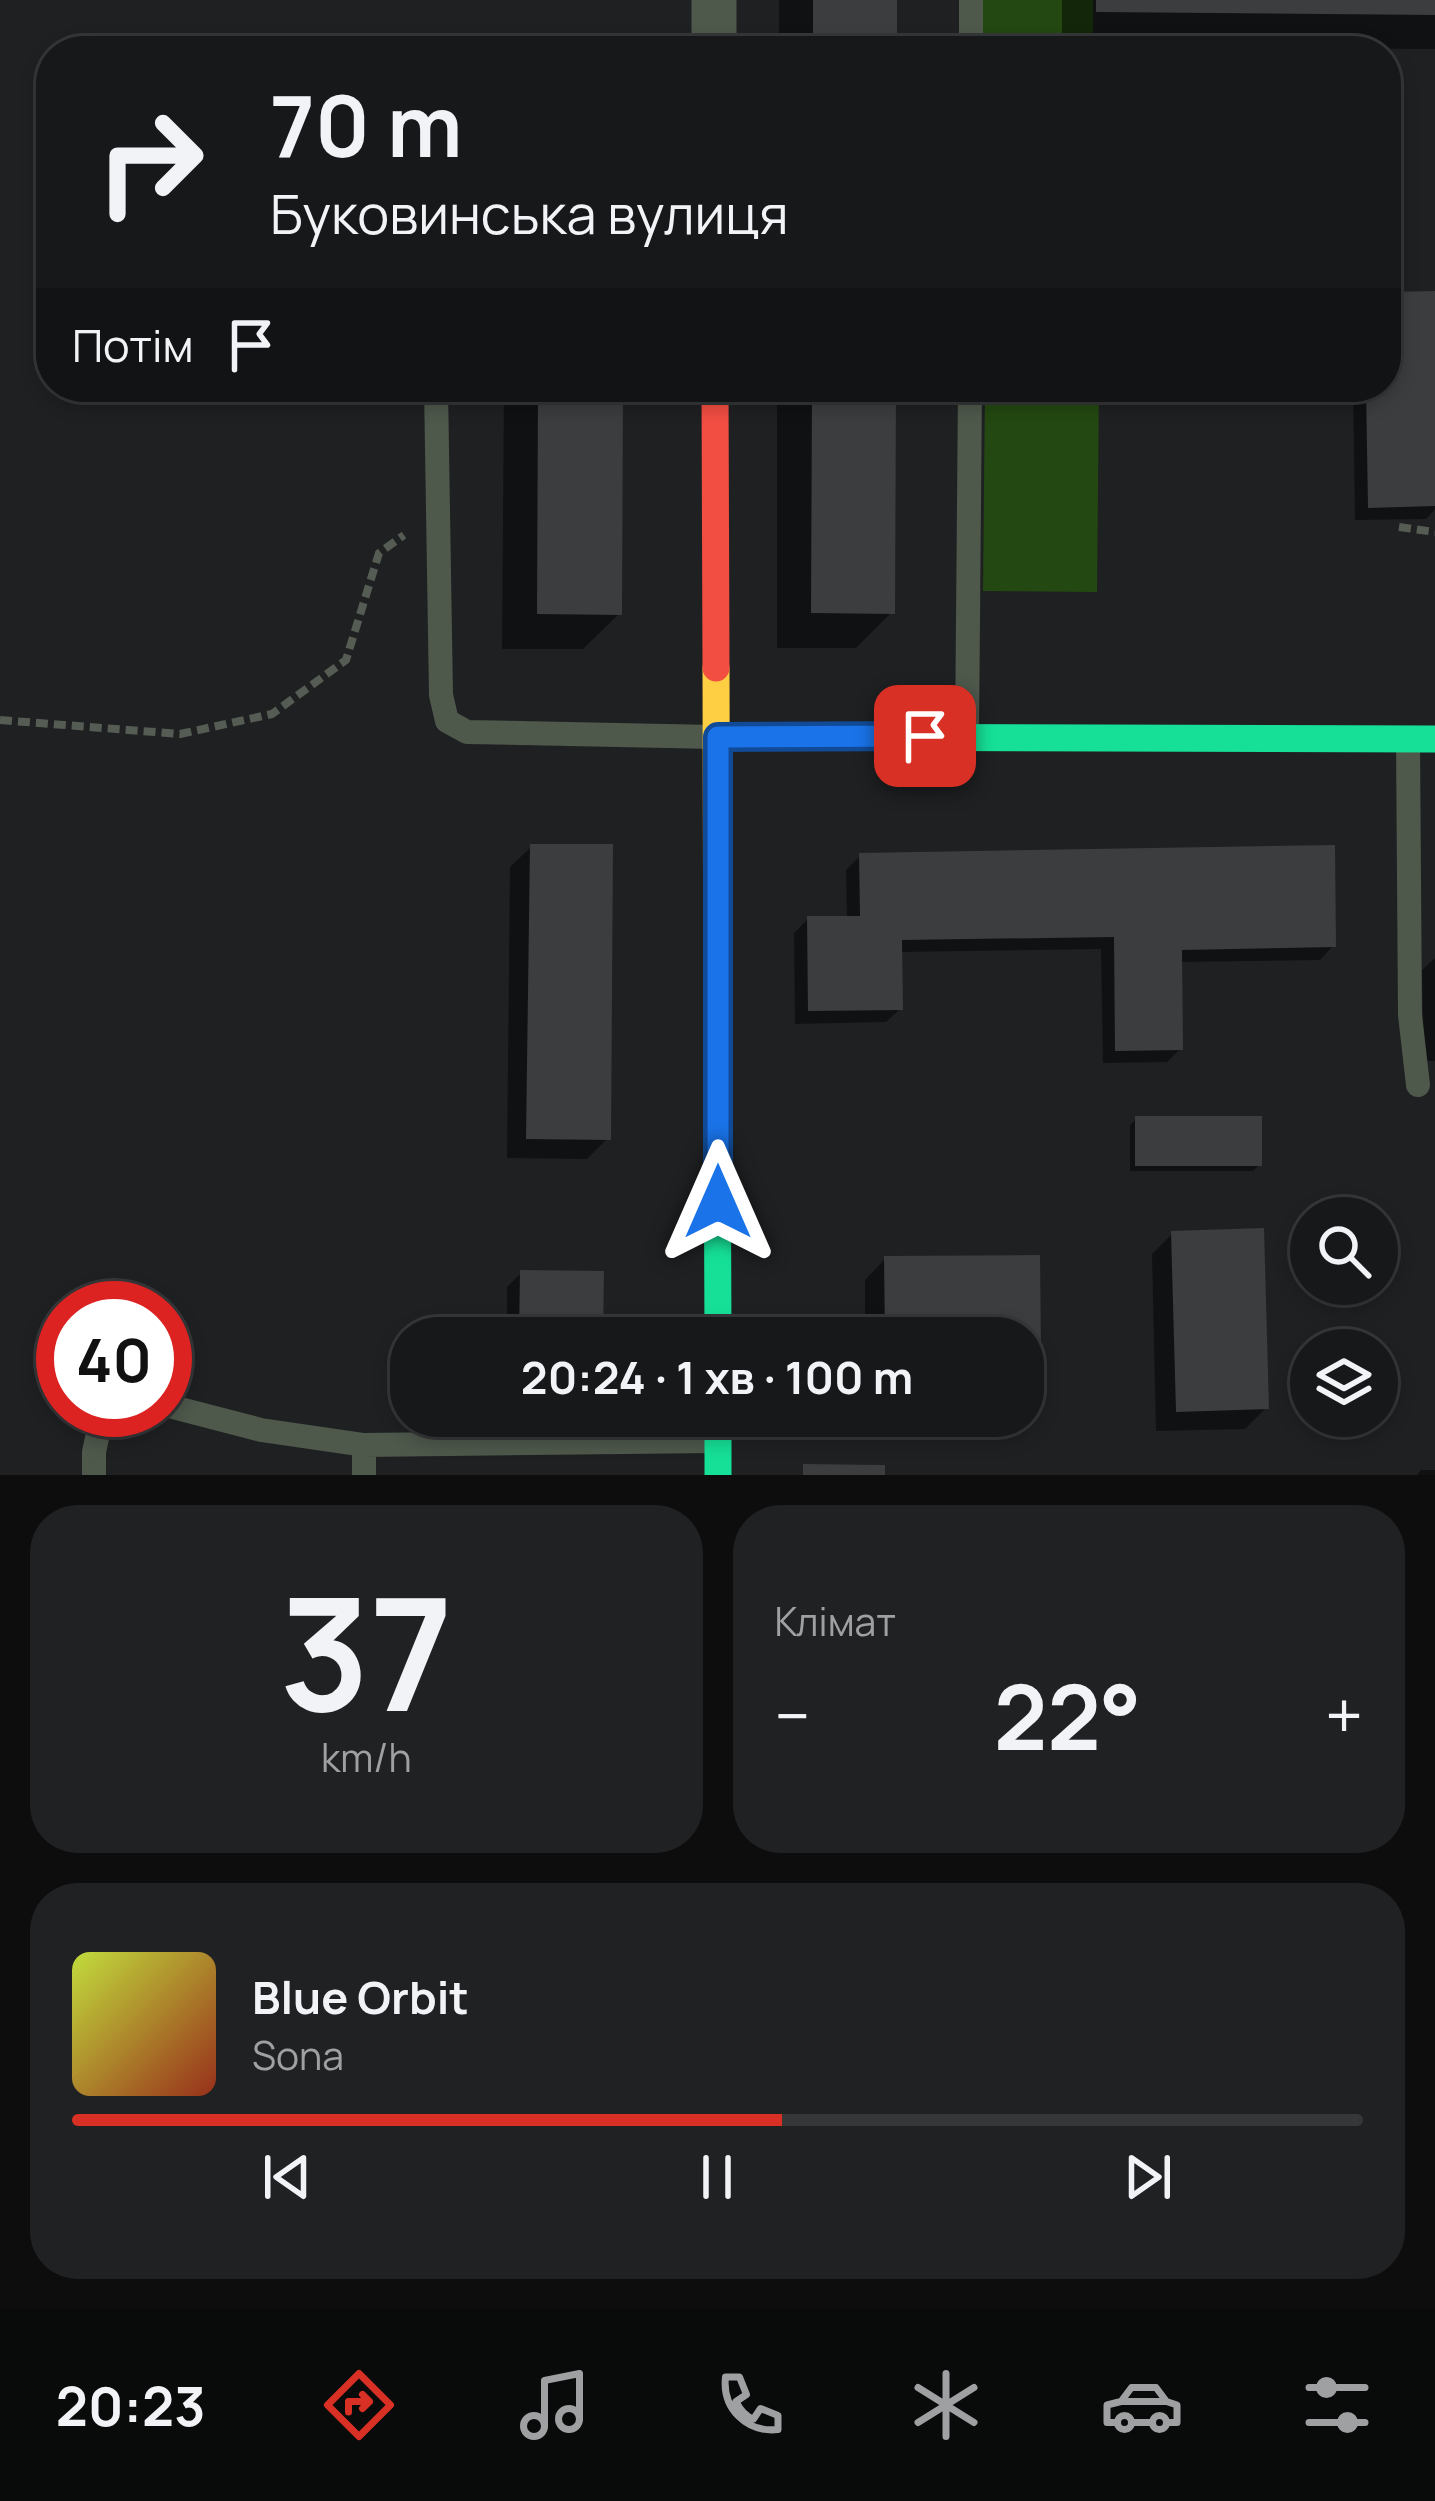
<!DOCTYPE html>
<html lang="uk">
<meta charset="utf-8">
<style>
:root{--surface:#17181a;--page:#202123;--text:#f1f3f6;--muted:#9ea0a2;--line:#363739;--accent:#d93025}
body{margin:0;font-family:Manrope,sans-serif;background:var(--page);color:var(--text);height:100vh;display:flex;flex-direction:column;font-size:45px;white-space:nowrap}
*{box-sizing:border-box;margin:0}
p{font-size:39px;color:var(--muted)}
.icon{flex:none;width:66px;height:66px;fill:none;stroke:currentColor;stroke-width:2;stroke-linecap:round;stroke-linejoin:round}
.map{position:relative;height:1475px;overflow:hidden}
.details{display:flex;flex-direction:column;gap:30px;padding:30px;background:#0d0d0e;flex:1}
.details>*{flex:none}
.hud{position:absolute;left:36px;top:36px;width:1365px;height:366px;border-radius:48px;box-shadow:0 6px 18px #0003,0 0 0 3px var(--line);background:#17181a;color:var(--text);overflow:hidden}
.fabs{position:absolute;left:1290px;top:1197px;display:grid;gap:24px}
.fabs a{display:grid;place-items:center;width:108px;height:108px;border-radius:50%;background:var(--surface);box-shadow:0 6px 18px #0003,0 0 0 3px var(--line);font-size:60px}
.speed{position:absolute;left:36px;top:1281px;display:flex;gap:24px;font-size:60px;font-weight:700;text-align:center}
.speed>*{display:grid;place-content:center;width:156px;height:156px;border-radius:50%;background:var(--surface);box-shadow:0 6px 18px #0003,0 0 0 3px var(--line);line-height:1}
.speed .limit{border:18px solid #d22;background:#fff;color:#111}
.pin{position:absolute;display:grid;place-items:center;width:102px;height:102px;color:#fff;margin:-51px;border-radius:24px;box-shadow:0 6px 18px #0006}
.me{position:absolute;width:132px;margin:-66px;rotate:0deg;stroke-linejoin:round;filter:drop-shadow(0 0 9px #0008)}
.turn{display:flex;align-items:center;gap:42px;height:252px;padding:0 36px;font-size:54px}
.turn .icon{width:156px;height:156px;stroke-width:2.5}
.turn b{display:block;font-size:84px;line-height:102px}
.then{display:flex;align-items:center;height:114px;padding:0 36px;background:#0003;gap:24px;font-size:45px}
.big{font-size:90px;font-weight:700;line-height:1.1}
.details .widget{flex:1;display:flex;flex-direction:column;justify-content:center;gap:18px;min-width:0;padding:0 42px;border-radius:48px;background:var(--page)}
.details .dial{align-items:center;gap:0}
.dial b{font-size:156px;line-height:1}
.song{display:flex;align-items:center;gap:36px}
.cover{width:144px;height:144px;border-radius:18px;background:linear-gradient(135deg,hsl(70 70% 55%),hsl(10 70% 35%))}
.played{height:12px;border-radius:6px;background:linear-gradient(90deg,var(--accent) 55%,var(--line) 55%)}
.keys{display:flex;justify-content:space-around;direction:ltr}
.heat{display:flex;justify-content:space-between;align-items:center;font-size:66px;direction:ltr}
.details .tiles{flex:1;display:grid;gap:30px;grid-template-columns:1fr 1fr}
.widget:last-child{grid-column:span 2}
.trip{position:absolute;left:390px;top:1317px;width:654px;height:120px;border-radius:48px;background:var(--surface);box-shadow:0 6px 18px #0003,0 0 0 3px var(--line);font-weight:700;line-height:120px;text-align:center}
.tabs{display:flex;height:192px;justify-content:space-around;align-items:center;background:#090a0a;color:var(--muted)}
.tabs .icon{width:84px;height:84px}
.tabs .current{color:var(--accent)}
.tabs b{font-size:54px;color:var(--text)}
.map>svg:first-child{display:block}
.green{fill:#244811}
.shadow{fill:#0007}
.building{fill:#3c3d3e}
.lines{fill:none;stroke-linecap:round;stroke-linejoin:round}
.path{stroke:#555c53;stroke-width:8;stroke-dasharray:12 6;stroke-linecap:butt}
.lane{stroke:#4e584b;stroke-width:24}
.street{stroke:#4e584b;stroke-width:45}
.fast{stroke:#16e098;stroke-width:27}
.slow{stroke:#ffcf43;stroke-width:27}
.jam{stroke:#f24e42;stroke-width:27}
.route-casing{stroke:#114b97;stroke-width:30}
.route{stroke:#1a73e8;stroke-width:21}
</style>
<div class="map">
<svg width="1435" height="1475" viewBox="0 0 1435 1475">
<rect width="100%" height="100%" fill="#1f2022"/>
<!-- green -->
<path class="green" d="M980,0h113v51h-113z
M985,387h114l-2,205 -114,-1z"/>
<!-- shadow -->
<path class="shadow" d="M779,0h115v51h-115z
M1062,0h373v49l-373,-2z
M1435,294v215l-9,10 -71,1 -2,-133h33v-92z
M504,387h116l-1,227 -36,35h-81z
M777,387h116l-1,225 -36,36h-79z
M531,847l77,291 -21,21 -80,-1 3,-291z
M860,856l473,90 -13,14 -141,2 1,87 -13,13 -64,1 -2,-114 -202,3 1,57 -14,13 -91,2 -1,-91 14,-14h39l-1,-49z
M1435,958v103h-11l-2,-91z
M1137,1119l122,46 -6,6h-123v-46z
M1172,1234l94,174 -21,21 -89,2 -4,-177z
M1037,1258l1,91 -15,14v-25h-158v-58l20,-21z
M521,1273l79,65h-93v-51z
M507,1416h83l-4,4h-79z
M1421,1470h14v5h-18z"/>
<!-- building -->
<path class="building" d="M813,0h84v51h-84z
M1096,0h339v15l-339,-3z
M1435,291v215l-67,2 -2,-121h20v-95z
M538,387h85l-1,228 -85,-1z
M812,387h84l-1,227 -84,-1z
M530,844h83l-2,296 -85,-1z
M1335,845l1,102 -154,3 1,100 -68,1 -1,-114 -212,3 1,70 -95,1 -1,-95h53l-1,-63z
M1135,1116h127v50h-127z
M1264,1228l5,181 -93,3 -5,-181z
M1040,1255l1,95h-18v-12h-138l-1,-82z
M520,1270l84,1 -1,67h-84z
M803,1464l82,1v10h-82z"/>
<g class="lines">
<!-- path -->
<path class="path" d="M1399,527l36,5
M0,720l180,14 92,-20 74,-54 33,-107 25,-18"/>
<!-- lane -->
<path class="lane" d="M971,51v-51
M436,387l5,308 6,26 20,11 248,5
M967,736l3,-349
M1408,740l2,275 8,70
M165,1405l96,25 103,15 351,-4
M94,1475v-23l9,-42
M364,1475v-30"/>
<!-- street -->
<path class="street" d="M714,0v51"/>
<!-- fast -->
<path class="fast" d="M718,737l717,2
M717,1078l1,260
M718,1416v59"/>
<!-- slow -->
<path class="slow" d="M716,668l1,410"/>
<!-- jam -->
<path class="jam" d="M715,387l1,281"/>
</g>
<g class="lines">
<!-- route casing -->
<g class="route-casing">
<path id="route" d="M718,1202v-465l207,-1"/>
</g>
<!-- route -->
<use href="#route" class="route"/>
</g>
</svg>
<div class="fabs">
<a><svg class="icon" aria-label="search" viewBox="0 0 24 24"><circle cx="10" cy="10" r="6"/><path d="M15 15l6 6"/></svg></a>
<a><svg class="icon" aria-label="layers" viewBox="0 0 24 24"><path d="M12 4l9 5-9 5-9-5zM3 14l9 5 9-5"/></svg></a>
</div>
<div class="speed"><div class="limit">40</div></div>
<div class="pin" style="left:925px;top:736px;background:#d93025"><svg class="icon" aria-label="arrive" viewBox="0 0 24 24"><path d="M6 21V4h12l-3 4 3 4H6"/></svg></div>
<svg class="me" style="left:718px;top:1202px" viewBox="-20 -20 40 40"><path d="M0-17L14 15 0 8-14 15z" fill="#1a73e8" stroke="#fff" stroke-width="4"/></svg>
<div class="trip">20:24 · 1 хв · 100 m</div>
<div class="hud">
<div class="turn"><svg class="icon" aria-label="right" viewBox="0 0 24 24"><path d="M7 20v-9h11M14 6l5 5-5 5"/></svg><div><b>70 m</b>Буковинська вулиця</div></div>
<div class="then">Потім<svg class="icon" aria-label="arrive" viewBox="0 0 24 24"><path d="M6 21V4h12l-3 4 3 4H6"/></svg></div>
</div>
</div>
<section class="details">
<div class="tiles">
<div class="widget dial"><b>37</b><p>km/h</p></div>
<div class="widget"><p>Клімат</p>
<div class="heat"><a>−</a><b class="big">22°</b><a>+</a></div>
</div>
<div class="widget">
<div class="song"><i class="cover"></i><div><b>Blue Orbit</b><p>Sona</p></div></div>
<div class="played"></div>
<div class="keys"><svg class="icon" aria-label="previous" viewBox="0 0 24 24"><path d="M18 5L8 12l10 7zM5 5v14"/></svg><svg class="icon" aria-label="pause" viewBox="0 0 24 24"><path d="M8 5v14M16 5v14"/></svg><svg class="icon" aria-label="next" viewBox="0 0 24 24"><path d="M6 5l10 7-10 7zM19 5v14"/></svg></div>
</div>
</div>
</section>
<nav class="tabs">
<b>20:23</b>
<svg class="icon current" aria-label="directions" viewBox="0 0 24 24"><path d="M12 3l9 9-9 9-9-9zM9 14v-3h6M13 9l2 2-2 2"/></svg>
<svg class="icon" aria-label="music" viewBox="0 0 24 24"><path d="M9 18V5l10-2v13"/><circle cx="6" cy="18" r="3"/><circle cx="16" cy="16" r="3"/></svg>
<svg class="icon" aria-label="phone" viewBox="0 0 24 24"><path d="M5 4h4l2 5-3 2q2 4 5 5l2-3 5 2v4C11 20 4 13 5 4z"/></svg>
<svg class="icon" aria-label="climate" viewBox="0 0 24 24"><path d="M12 3v18M4 7l16 10M4 17L20 7"/></svg>
<svg class="icon" aria-label="car" viewBox="0 0 24 24"><path d="M5 17H2v-5l4-1 3-4h7l3 4 3 1v5h-3M9 17h6M6 11h13"/><circle cx="7" cy="17" r="2"/><circle cx="17" cy="17" r="2"/></svg>
<svg class="icon" aria-label="filters" viewBox="0 0 24 24"><path d="M4 7h16M4 17h16"/><circle cx="9" cy="7" r="2"/><circle cx="15" cy="17" r="2"/></svg>
</nav>
